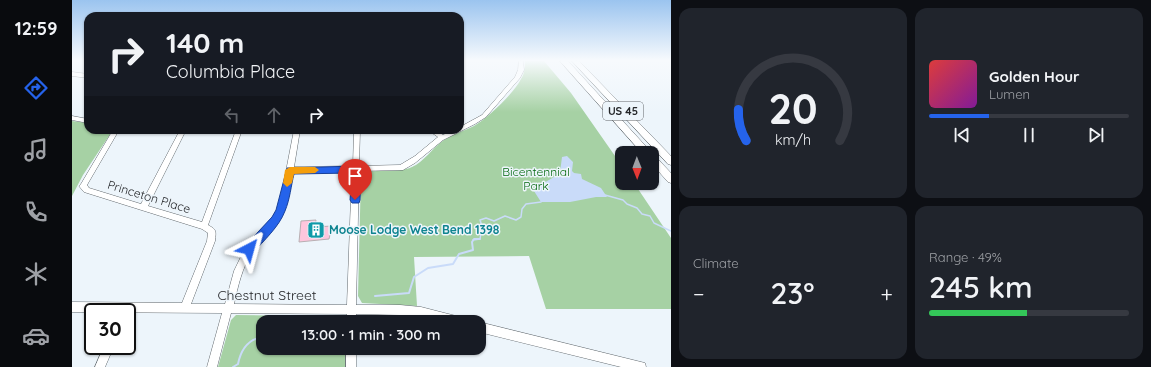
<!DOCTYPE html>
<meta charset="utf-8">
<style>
:root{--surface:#171b24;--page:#20242c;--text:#f1f3f6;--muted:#9ea1a6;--line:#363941;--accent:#2563eb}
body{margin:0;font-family:Quicksand,sans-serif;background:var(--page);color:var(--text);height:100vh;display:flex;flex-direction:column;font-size:15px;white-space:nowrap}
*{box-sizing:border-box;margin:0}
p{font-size:13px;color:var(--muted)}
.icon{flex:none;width:22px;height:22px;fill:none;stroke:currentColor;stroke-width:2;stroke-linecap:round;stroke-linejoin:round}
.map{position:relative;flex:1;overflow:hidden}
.drawer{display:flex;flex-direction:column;gap:8px;padding:8px;background:#0d0f14;width:480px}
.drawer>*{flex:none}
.hud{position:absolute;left:12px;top:12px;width:380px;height:122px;border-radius:12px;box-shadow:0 1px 3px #0004;background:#171b24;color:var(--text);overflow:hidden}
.needle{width:26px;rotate:179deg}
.buttons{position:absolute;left:543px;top:146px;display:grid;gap:8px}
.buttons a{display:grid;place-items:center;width:44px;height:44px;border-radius:8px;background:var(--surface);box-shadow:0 1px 3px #0004;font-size:20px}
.speed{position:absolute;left:12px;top:303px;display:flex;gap:8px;font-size:20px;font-weight:700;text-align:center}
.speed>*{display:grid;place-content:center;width:52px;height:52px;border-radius:50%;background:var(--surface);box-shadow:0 1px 3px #0004;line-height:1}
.speed .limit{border:2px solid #111;border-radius:6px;background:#fff;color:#111}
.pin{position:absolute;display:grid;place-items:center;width:34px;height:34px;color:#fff;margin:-41px -17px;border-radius:50% 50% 50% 0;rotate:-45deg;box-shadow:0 0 4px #0007}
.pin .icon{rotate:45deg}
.me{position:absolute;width:44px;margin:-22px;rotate:39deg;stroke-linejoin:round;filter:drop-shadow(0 0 3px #0008)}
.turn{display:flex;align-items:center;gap:14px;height:84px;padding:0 16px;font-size:18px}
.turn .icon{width:52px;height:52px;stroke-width:2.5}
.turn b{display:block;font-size:28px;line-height:34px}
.lanes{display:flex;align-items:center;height:38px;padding:0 16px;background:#0003;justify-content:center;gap:20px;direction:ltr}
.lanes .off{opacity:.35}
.big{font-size:30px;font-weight:600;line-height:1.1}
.drawer .tile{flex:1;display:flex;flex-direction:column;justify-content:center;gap:6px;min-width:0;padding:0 14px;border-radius:12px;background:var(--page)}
.drawer .dial{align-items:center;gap:0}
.dial svg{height:104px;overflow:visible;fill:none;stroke:var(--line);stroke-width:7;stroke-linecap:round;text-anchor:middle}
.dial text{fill:var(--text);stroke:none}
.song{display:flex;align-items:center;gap:12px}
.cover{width:48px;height:48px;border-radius:6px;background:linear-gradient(135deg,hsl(0 70% 55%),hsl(290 70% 35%))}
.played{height:4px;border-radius:2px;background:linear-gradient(90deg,var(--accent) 30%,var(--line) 30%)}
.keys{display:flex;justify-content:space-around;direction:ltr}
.heat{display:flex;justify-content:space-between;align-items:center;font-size:22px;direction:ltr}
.charge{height:6px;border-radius:3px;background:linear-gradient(90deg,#34c759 49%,var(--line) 0)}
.drawer .tiles{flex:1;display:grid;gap:8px;grid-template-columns:repeat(2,1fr)}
.trip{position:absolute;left:184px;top:315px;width:230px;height:40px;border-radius:12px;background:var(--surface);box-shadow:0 1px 3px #0004;font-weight:600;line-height:40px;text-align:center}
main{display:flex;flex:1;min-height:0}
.menu{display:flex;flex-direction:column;width:72px;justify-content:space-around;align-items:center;background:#090b0e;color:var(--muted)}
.menu .icon{width:28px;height:28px}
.menu .on{color:var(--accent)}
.menu b{font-size:18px;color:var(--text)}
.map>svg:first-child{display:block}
.green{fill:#a6d1a4}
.water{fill:#c9dbf9}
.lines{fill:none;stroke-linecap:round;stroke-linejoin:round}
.stream-far1{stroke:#c9dbf9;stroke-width:1.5}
.stream{stroke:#c9dbf9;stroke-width:2}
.building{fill:#fec6dd;stroke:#b8afb2}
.minor-casing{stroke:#636a6f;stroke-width:1}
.highway-casing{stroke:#636a6f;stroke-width:1}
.minor{fill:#fff;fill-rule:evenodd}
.highway{fill:#fff;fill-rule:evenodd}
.route{fill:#2563eb;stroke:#184099}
.slow{fill:#f59e0b}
.labels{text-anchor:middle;stroke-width:3;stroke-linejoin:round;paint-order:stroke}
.shield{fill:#edf5fb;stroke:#606468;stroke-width:1}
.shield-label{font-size:11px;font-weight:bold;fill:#242629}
.park-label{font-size:12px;fill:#066a11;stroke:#edf5fb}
.street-label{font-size:12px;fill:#242629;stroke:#edf5fb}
.culture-label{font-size:12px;font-weight:bold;fill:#0d838f;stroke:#edf5fb;text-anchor:start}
.near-street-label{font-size:14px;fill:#242629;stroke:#edf5fb}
</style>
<main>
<nav class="menu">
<b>12:59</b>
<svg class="icon on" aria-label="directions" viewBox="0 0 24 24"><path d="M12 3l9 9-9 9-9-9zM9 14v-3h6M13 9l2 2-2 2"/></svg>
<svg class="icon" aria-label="music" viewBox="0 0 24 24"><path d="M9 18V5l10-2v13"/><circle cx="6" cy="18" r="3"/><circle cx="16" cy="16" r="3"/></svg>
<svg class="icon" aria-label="phone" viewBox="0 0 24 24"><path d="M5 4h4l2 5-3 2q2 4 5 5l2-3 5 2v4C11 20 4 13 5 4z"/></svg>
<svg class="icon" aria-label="climate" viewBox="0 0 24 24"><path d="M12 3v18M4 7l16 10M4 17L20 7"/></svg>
<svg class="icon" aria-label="car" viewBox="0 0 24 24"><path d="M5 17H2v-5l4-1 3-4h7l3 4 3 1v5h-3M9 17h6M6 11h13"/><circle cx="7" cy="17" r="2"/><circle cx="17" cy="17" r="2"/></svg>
</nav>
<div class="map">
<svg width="599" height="367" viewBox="0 0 599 367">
<rect width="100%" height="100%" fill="#edf5fb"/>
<!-- green -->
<path class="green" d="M453,61h19l27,32 51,73v17h12l37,55v71h-125l-17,-53 -115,1 3,49 -55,-3 -4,-7 3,-122c9,-6 36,0 51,-7 12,-5 20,-19 32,-27 9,-6 20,-9 30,-14 14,-8 40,-33 47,-47 4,-6 4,-12 4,-18z
M0,121l16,2v7h25l-30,45 -11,21z
M164,315l107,2 3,5h-83v26h83l-1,19h-127l13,-47z"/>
<!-- water -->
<path class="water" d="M495,156l6,6 -1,9 2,2 7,1 1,5 19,9 6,9h-11l-26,5h-29l-7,-11c6,-8 18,-11 26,-19l2,-15z"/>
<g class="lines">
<!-- stream-far1 -->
<path class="stream-far1" d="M533,195l18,5 4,4 10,4 5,6 8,2 4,7 17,8
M401,240l7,-1 2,-13 -2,-6 6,-2 8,3 11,-5 11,4 5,-3 1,-8 4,-5 15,-2"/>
<!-- stream -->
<path class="stream" d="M303,296l34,-3 5,-16 14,-9 25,-4 6,-10 14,-4 -1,-8 2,-3h6
M161,367l5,-3c3,-15 10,-25 25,-27"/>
</g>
<!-- building -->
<path class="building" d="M244,220l-1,7 17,-1 -3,13 -30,3 2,-21z"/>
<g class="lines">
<!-- minor casing -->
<g class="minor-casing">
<path id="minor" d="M447,61h4l1,9 -4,8 -34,39 -11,7 -32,16 -28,23 -12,7 -44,1 -3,134h44l21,2 39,10 3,2 2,3h-23l-21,-5 -21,-2 -44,-1v8h-10l1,-8 -116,-1 -14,54h-10l15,-54 -150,-1v-10l110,1 25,-62 1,-8 -6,-4 -118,-37 -5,-6 2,-2 32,-54h6l-32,55 2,3 52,16 39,-74h6l-38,76 54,16 34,-92h6l-34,95c9,5 8,6 7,16l-24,63h34l9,-33 12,-25 26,-28 5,-8 4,-13 13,-67h6l-6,37 59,-1 1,-36h6l-1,36 41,-1 15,-9 23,-19 -10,-7h7l8,5 10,-5h7v-3l22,-12 33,-38 3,-7zM280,171l-5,134 -113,-1c4,-18 8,-36 18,-52 7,-11 18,-19 26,-30 10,-15 12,-33 15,-50z
M0,72l16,2v4l-16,-2z
M0,116l16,3v4l-16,-3z
M407,322l162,40 4,1 1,4h-25l-142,-35z
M32,346h10l-9,21h-10z
M274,348h10v19h-10z"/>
</g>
<!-- highway casing -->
<g class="highway-casing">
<path id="highway" d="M488,61h8l84,92h-10z
M500,61h7l92,95v9l-3,-1z
M580,155l3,1 16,17v10l-3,-1 -16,-18z"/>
</g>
<!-- minor -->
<use href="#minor" class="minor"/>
<!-- highway -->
<use href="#highway" class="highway"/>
</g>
<!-- sky -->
<linearGradient id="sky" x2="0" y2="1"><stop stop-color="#9bc4ef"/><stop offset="0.54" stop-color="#f7fafd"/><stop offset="1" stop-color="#f7fafd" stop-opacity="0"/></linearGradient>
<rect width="599" height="112" fill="url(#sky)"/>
<!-- route -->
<path class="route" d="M284,166l5,4 -1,30 -1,3h-7l-2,-3 2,-27 -58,1c-3,12 -4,25 -9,37 -6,16 -21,29 -32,42l-4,1 -4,-1 -1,-4 1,-3 27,-29 4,-7 11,-42z"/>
<!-- slow -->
<path class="slow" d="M218,167h25l4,3 -4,3 -21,1 -2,9 -5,4 -4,-4 2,-13z"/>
<!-- icons -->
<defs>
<g id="building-square" transform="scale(0.9)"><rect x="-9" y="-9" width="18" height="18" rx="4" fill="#0f9aa8" stroke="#edf5fb"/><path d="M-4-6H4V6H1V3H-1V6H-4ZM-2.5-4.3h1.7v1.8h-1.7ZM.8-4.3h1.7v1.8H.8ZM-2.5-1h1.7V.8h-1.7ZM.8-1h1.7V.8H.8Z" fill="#fff"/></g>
</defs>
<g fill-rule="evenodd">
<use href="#building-square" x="244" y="230"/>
</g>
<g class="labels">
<!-- shield labels -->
<rect class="shield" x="531" y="102" width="40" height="18" rx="3"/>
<g class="shield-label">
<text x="551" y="115">US 45</text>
</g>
<!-- park labels -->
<g class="park-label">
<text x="464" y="176">Bicentennial<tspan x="464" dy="14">Park</tspan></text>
</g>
<!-- street labels -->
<g class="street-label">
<text transform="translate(77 197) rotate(17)" y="4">Princeton Place</text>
</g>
<!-- culture labels -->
<g class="culture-label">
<text x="257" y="234">Moose Lodge West Bend 1398</text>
</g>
<!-- near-street labels -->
<g class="near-street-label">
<text x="195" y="300">Chestnut Street</text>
</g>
</g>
</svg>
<div class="buttons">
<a><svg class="needle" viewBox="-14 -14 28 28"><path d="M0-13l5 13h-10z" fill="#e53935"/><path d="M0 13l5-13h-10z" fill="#9ea1a6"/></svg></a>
</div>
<div class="speed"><div class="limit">30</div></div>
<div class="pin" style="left:283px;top:200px;background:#d93025"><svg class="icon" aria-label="arrive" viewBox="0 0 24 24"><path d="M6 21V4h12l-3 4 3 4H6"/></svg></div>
<svg class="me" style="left:177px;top:249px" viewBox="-20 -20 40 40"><path d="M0-17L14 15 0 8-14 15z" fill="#2563eb" stroke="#fff" stroke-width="4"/></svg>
<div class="trip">13:00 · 1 min · 300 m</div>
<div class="hud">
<div class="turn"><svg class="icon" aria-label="right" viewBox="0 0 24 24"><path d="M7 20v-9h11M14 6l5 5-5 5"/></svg><div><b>140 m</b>Columbia Place</div></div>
<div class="lanes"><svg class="icon off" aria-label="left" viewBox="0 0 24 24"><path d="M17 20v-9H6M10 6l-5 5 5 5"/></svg><svg class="icon off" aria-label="ahead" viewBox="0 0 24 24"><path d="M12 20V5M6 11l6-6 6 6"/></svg><svg class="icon" aria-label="right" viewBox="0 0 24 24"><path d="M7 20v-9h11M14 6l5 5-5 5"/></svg></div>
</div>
</div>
<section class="drawer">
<div class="tiles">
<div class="tile dial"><svg viewBox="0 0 100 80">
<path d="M14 69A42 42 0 1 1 86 69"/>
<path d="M14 69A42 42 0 0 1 8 45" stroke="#2563eb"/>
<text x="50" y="56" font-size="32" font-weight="700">20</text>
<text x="50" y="72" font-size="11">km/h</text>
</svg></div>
<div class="tile">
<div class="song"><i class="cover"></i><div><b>Golden Hour</b><p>Lumen</p></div></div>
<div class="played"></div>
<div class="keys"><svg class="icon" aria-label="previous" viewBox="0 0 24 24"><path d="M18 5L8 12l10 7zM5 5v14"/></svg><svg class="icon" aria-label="pause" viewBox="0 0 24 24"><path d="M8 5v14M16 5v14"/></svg><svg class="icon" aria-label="next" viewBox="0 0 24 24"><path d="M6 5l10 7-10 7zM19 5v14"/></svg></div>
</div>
<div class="tile"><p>Climate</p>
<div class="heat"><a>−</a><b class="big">23°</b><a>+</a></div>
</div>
<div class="tile"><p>Range · 49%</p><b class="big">245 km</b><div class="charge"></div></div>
</div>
</section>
</main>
